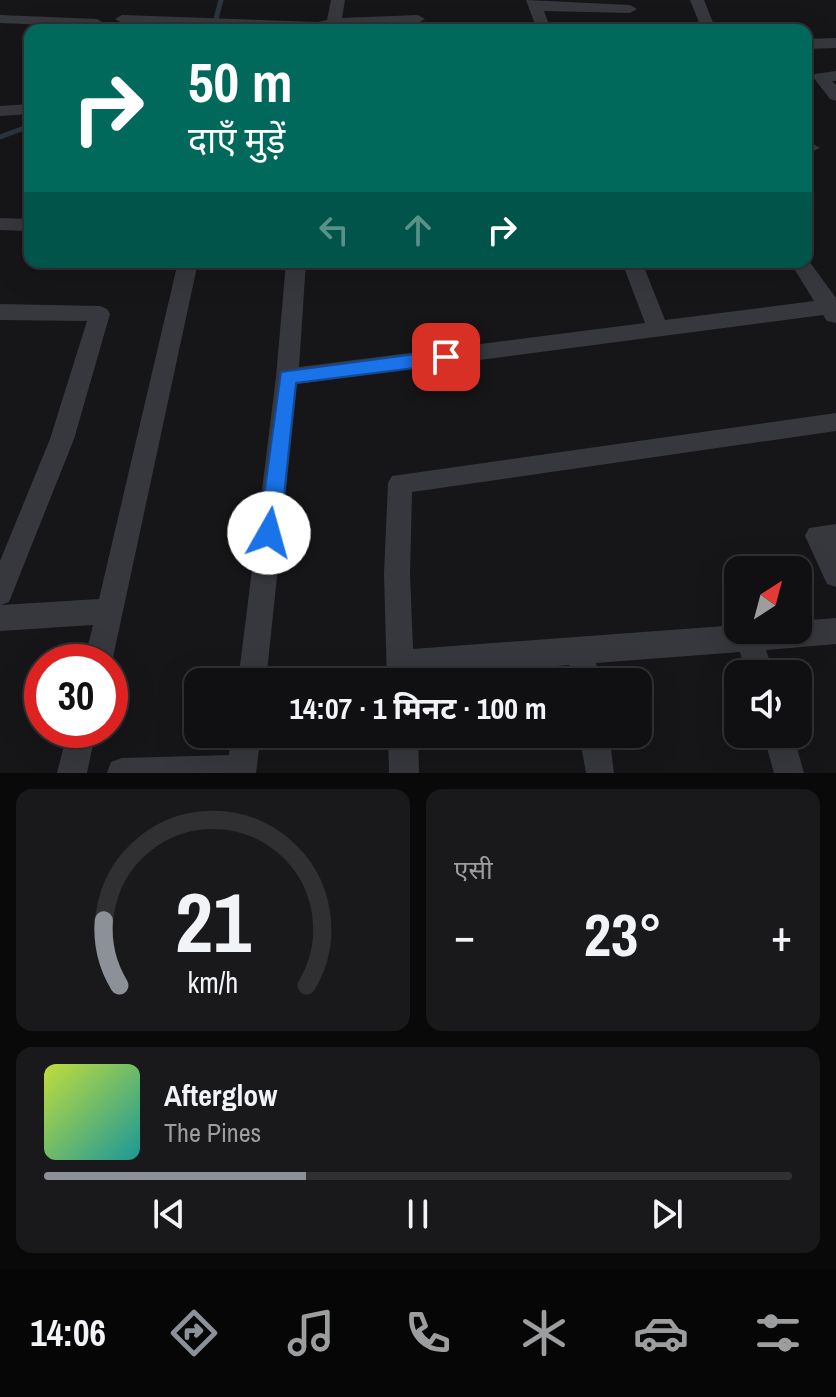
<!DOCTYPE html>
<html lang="hi">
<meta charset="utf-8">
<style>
:root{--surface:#101012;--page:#19191b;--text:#f1f3f6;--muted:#9c9d9f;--line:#303032;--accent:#8c9099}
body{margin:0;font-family:"Archivo Narrow","Noto Sans Devanagari",sans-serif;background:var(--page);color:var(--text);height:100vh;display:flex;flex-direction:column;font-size:30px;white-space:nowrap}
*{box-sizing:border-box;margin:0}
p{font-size:26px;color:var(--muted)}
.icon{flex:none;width:44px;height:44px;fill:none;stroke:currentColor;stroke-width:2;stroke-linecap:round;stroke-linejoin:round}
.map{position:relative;height:773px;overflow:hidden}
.side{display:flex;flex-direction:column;gap:16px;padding:16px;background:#09090a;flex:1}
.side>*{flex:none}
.banner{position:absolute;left:24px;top:24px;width:788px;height:244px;border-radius:16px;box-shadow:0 8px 32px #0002,0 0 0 2px var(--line);background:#00695c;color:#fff;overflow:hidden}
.needle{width:52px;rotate:36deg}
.tools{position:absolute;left:724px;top:556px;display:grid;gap:16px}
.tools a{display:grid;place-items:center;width:88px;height:88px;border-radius:16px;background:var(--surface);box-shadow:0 8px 32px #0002,0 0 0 2px var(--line);font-size:40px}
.speed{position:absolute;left:24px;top:644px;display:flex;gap:16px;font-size:40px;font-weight:700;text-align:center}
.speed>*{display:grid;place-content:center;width:104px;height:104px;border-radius:50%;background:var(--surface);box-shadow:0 8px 32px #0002,0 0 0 2px var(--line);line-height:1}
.speed .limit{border:12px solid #d22;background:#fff;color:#111}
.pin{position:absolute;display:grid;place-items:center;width:68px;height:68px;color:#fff;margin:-34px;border-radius:16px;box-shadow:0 4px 12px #0006}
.me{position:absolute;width:88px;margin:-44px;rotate:7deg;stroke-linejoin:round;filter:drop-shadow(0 0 6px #0008)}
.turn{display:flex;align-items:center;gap:28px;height:168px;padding:0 32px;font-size:36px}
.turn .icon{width:104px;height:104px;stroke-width:2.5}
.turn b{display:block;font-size:56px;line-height:68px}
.lanes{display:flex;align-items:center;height:76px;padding:0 32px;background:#0003;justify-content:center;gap:40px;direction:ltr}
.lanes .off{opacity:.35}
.big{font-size:60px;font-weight:700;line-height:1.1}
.side .tile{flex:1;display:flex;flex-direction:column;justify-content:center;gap:12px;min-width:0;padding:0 28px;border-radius:16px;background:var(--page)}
.side .dial{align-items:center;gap:0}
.dial svg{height:208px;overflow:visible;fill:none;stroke:var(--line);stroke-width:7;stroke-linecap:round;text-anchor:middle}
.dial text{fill:var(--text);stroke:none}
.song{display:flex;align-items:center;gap:24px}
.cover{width:96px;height:96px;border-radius:12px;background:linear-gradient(135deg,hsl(70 70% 55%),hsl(180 70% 35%))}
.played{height:8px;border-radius:4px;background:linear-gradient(90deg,var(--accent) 35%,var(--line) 35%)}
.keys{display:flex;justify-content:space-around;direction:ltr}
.heat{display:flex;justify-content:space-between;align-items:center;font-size:44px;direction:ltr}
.side .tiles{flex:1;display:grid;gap:16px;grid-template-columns:1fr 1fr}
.tile:last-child{grid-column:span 2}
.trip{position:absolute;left:184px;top:668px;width:468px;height:80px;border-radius:16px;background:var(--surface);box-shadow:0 8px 32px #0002,0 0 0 2px var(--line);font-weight:700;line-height:80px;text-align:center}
.tabs{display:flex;height:128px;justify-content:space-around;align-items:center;background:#060607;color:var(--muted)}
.tabs .icon{width:56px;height:56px}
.tabs .on{color:var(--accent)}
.tabs b{font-size:36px;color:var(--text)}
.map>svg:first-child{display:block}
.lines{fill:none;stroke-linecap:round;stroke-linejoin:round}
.stream{stroke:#2c353c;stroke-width:5}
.minor{fill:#37383d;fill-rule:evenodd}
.route{fill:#1a73e8;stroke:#114b97;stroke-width:2}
</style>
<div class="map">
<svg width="836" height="773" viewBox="0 0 836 773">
<rect width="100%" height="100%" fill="#161618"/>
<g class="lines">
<!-- stream -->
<path class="stream" d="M213,30l8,-30
M0,137l30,-11"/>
<!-- minor -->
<path class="minor" d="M331,0h14l-3,18 76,-3 7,4 -7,4 -96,7 -200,-7 -7,-4 7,-4 196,7 9,-2z
M526,0l104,5 7,4 -7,4 -86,-2 7,19h-14z
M690,0h14l12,30h-14z
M0,15l97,4 7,4 -7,4 -97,-4z
M836,38v10l-30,1v-10z
M836,71v10h-4l4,4v16l-6,-2 -17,-22 2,-3z
M30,104v10l-30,2v-10z
M811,143l9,5 -14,6v-10z
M0,218l30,1v12l-30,-1z
M806,257l30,41v25l-9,-2 -4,-6 -526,69 -31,298h-28l38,-305 10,-115h20l-7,105 346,-44 -23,-61h20l23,58 149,-19 -24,-39h16z
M178,262h20l-86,400 -2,4v-4h-26l9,-37 -93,6v-70l50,-122 37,-118 -87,-1v-16l100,2 7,3 3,5 -36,125 -65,163 -8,3 98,-6z
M836,413v18l-424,61 -2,82 3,75 325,-24v5h60v-9l38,-3v26l-70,6 8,24h-28l-6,-22 -144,11 3,19h-28l-2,-17 -154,12v5h-28l-3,-108 4,-91 4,-7z
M836,524v63l-9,-3 -22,-48 4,-8z
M68,730h28l-9,43h-30z
M231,734h30l-5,39h-149l4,-11 11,-4 107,-3z
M388,734h30l1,39h-30z
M579,734h30l5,39h-28z
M763,734h30l11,39h-30z"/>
</g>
<!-- route -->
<path class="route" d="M446,350l8,7 -8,7 -150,19 -16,150 -3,7 -8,2 -7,-2 -3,-7 22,-161z"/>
</svg>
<div class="tools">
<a><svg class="needle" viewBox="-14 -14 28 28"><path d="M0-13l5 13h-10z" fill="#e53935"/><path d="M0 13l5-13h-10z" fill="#9c9d9f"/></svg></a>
<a><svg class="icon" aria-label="sound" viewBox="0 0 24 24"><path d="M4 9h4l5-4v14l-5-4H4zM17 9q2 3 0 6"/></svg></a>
</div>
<div class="speed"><div class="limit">30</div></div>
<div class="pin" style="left:446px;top:357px;background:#d93025"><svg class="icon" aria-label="arrive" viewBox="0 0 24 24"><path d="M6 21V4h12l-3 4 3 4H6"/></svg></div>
<svg class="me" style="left:269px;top:533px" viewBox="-20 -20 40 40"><circle r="19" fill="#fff"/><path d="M0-13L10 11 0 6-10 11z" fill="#1a73e8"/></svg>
<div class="trip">14:07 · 1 मिनट · 100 m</div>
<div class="banner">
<div class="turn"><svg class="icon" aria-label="right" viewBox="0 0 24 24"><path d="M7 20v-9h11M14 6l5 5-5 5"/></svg><div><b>50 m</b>दाएँ मुड़ें</div></div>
<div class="lanes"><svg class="icon off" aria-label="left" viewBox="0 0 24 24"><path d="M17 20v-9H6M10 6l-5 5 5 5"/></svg><svg class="icon off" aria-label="ahead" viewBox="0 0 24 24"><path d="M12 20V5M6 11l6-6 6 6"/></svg><svg class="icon" aria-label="right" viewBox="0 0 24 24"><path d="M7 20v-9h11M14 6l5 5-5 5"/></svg></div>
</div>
</div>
<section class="side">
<div class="tiles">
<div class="tile dial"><svg viewBox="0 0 100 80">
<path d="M14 69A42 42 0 1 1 86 69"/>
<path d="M14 69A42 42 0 0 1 8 44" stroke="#8c9099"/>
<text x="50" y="56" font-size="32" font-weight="700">21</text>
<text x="50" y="72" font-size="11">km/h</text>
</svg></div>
<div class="tile"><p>एसी</p>
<div class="heat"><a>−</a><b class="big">23°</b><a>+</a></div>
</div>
<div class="tile">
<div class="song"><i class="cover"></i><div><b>Afterglow</b><p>The Pines</p></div></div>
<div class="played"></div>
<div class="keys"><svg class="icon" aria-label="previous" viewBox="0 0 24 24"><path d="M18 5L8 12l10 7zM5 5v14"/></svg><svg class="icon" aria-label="pause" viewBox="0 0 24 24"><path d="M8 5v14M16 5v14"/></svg><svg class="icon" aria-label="next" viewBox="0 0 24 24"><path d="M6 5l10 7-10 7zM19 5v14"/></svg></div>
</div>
</div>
</section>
<nav class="tabs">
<b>14:06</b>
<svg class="icon on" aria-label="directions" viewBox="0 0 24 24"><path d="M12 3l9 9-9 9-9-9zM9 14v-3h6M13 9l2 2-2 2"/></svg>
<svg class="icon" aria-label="music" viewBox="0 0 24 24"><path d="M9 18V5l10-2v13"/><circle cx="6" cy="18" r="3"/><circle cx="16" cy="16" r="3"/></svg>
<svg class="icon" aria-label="phone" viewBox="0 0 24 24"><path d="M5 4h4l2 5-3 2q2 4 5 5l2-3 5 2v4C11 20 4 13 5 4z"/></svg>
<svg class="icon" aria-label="climate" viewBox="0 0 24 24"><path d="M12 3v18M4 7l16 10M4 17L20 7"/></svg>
<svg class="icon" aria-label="car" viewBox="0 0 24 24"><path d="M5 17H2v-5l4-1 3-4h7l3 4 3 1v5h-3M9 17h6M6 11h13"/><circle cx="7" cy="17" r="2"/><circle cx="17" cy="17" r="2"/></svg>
<svg class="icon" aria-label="filters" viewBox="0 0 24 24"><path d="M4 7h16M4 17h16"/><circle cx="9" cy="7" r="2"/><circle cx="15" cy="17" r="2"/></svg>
</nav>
